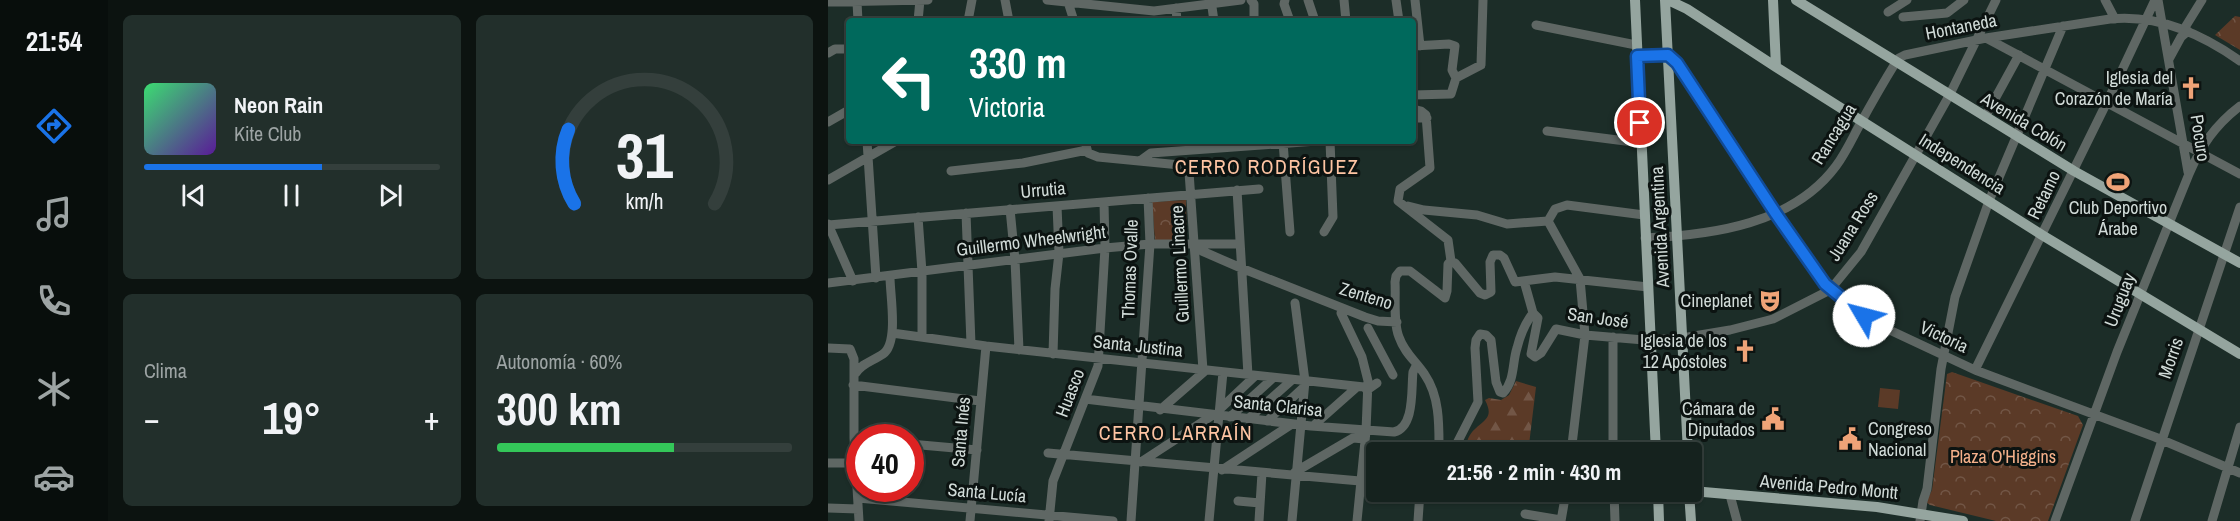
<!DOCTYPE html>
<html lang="es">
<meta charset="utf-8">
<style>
:root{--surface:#15221e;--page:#222f2b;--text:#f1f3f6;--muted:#9da4a4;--line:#343f3c;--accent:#1a73e8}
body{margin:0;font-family:"Archivo Narrow",sans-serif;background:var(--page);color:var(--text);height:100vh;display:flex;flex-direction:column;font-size:22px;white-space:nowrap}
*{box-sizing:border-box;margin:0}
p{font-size:20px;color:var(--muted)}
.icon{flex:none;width:33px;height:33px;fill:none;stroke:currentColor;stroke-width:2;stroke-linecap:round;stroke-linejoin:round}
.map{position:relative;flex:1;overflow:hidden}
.sheet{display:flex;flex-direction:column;gap:15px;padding:15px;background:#0c1310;width:720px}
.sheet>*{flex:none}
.guide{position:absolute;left:18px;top:18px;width:570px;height:126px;border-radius:6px;box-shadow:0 2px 4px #0004,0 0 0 2px var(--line);background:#00695c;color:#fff;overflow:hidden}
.speed{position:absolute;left:18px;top:424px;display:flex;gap:12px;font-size:30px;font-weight:700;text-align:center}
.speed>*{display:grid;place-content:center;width:78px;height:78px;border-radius:50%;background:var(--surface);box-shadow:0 2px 4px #0004,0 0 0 2px var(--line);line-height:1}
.speed .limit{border:9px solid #d22;background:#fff;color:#111}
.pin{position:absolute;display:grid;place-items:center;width:51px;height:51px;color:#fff;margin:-26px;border:3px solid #fff;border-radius:50%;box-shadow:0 2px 6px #0007}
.me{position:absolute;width:66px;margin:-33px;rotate:307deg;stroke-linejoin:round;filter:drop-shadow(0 0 4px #0008)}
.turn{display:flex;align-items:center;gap:21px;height:126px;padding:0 24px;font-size:27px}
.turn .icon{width:78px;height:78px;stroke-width:2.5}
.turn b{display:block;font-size:42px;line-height:51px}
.big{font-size:45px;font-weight:700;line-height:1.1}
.sheet .card{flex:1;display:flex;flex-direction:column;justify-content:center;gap:9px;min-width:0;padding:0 21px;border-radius:9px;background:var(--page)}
.sheet .dial{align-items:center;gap:0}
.dial svg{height:156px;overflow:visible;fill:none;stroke:var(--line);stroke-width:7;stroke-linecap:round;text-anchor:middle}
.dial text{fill:var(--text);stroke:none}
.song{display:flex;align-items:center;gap:18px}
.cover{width:72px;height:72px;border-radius:9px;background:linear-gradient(135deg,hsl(140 70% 55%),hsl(270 70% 35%))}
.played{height:6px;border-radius:3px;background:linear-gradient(90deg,var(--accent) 60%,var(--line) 60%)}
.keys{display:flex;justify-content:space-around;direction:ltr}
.heat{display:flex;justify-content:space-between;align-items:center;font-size:33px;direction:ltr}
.charge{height:9px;border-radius:4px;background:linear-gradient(90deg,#34c759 60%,var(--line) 0)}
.sheet .tiles{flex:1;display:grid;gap:15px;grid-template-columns:repeat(2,1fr)}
.trip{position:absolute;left:538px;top:442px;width:336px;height:60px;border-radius:6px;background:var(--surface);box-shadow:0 2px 4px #0004,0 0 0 2px var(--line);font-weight:700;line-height:60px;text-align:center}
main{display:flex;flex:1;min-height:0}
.menu{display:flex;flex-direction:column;width:108px;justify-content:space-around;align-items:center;background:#080e0c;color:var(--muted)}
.menu .icon{width:42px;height:42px}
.menu .current{color:var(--accent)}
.menu b{font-size:27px;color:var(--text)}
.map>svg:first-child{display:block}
.grass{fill:#5b3a27}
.forest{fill:url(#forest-firs)}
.park{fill:url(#park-crowns)}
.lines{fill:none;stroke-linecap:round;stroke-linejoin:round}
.minor{stroke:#5f6764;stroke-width:9}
.major{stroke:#95a59f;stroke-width:10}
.route-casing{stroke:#114b97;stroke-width:15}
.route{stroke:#1a73e8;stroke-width:10}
.labels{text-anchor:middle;stroke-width:6;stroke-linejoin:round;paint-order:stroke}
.street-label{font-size:18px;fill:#d1dbd8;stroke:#0c1311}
.poi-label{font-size:18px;fill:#d1dbd8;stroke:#0c1311;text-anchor:end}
.park-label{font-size:18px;fill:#f5b18b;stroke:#0c1311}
.neighbourhood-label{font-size:20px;letter-spacing:1.5px;fill:#fec4a3;stroke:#0c1311}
</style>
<main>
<nav class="menu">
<b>21:54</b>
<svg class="icon current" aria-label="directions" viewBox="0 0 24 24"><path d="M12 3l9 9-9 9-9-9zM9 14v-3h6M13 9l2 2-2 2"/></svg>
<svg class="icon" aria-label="music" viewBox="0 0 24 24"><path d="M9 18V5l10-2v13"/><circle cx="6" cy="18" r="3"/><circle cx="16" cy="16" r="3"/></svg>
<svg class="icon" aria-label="phone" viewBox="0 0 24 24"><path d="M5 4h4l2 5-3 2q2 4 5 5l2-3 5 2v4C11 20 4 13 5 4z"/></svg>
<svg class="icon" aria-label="climate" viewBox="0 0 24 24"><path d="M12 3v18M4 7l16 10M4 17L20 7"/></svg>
<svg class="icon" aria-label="car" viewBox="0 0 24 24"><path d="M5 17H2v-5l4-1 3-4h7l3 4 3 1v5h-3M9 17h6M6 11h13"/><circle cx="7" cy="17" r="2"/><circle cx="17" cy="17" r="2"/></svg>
</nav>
<section class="sheet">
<div class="tiles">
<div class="card">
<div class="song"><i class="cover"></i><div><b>Neon Rain</b><p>Kite Club</p></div></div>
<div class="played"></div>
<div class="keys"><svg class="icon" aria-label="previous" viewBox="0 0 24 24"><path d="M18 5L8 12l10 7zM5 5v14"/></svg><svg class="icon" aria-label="pause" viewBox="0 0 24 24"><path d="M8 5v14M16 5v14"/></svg><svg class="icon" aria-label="next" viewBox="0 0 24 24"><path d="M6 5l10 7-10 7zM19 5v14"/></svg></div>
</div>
<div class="card dial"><svg viewBox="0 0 100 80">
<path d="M14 69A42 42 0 1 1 86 69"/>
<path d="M14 69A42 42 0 0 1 11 31" stroke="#1a73e8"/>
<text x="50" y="56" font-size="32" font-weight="700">31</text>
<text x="50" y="72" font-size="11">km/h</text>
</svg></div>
<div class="card"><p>Clima</p>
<div class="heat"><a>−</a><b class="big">19°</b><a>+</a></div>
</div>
<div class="card"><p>Autonomía · 60%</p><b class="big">300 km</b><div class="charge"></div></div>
</div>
</section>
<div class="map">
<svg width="1412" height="521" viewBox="0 0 1412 521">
<defs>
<pattern id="forest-firs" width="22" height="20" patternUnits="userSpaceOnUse" patternTransform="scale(1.5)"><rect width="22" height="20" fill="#5b3a27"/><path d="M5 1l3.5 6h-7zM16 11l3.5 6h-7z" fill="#725646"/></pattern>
<pattern id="park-crowns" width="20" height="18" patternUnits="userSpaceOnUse" patternTransform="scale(1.5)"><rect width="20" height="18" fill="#5b3a27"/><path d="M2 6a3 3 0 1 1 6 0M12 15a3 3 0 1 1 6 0" fill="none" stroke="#725646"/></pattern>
</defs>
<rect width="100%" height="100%" fill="#1c2d28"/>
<!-- grass -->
<path class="grass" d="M1052,388l20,2 -2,19 -20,-2z"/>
<!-- forest -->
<path class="forest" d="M688,381l20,6 -8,66h-64c2,-6 3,-14 6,-18 10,-15 26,-14 15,-35l4,-2 12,2 8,-5z"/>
<!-- park -->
<path class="park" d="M1407,16l5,1v33l-25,-15z
M358,200l1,41h-32l-3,-39z
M1124,372l126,44 5,9 -35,96h-52l-66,-16 -4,-3 6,-12 15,-116z"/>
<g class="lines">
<!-- minor -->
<path class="minor" d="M177,0l4,21
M219,0l107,11 87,-11
M383,0l3,21
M423,0l3,4v17
M457,0l-1,4 6,17
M480,0l7,21
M516,0l2,21
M568,0l3,21
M587,0l5,46
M1277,0l10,19
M1330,0l30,172
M0,2l100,-2
M29,2l1,19
M240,2l6,19
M348,8l1,13
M1060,12l19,-12
M1075,17l44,-4 17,-13
M90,21l2,-21
M140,21l4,-21
M708,25l100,20
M1356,29l18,-29
M1158,38l254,136
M585,46l36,-2 6,2 -3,24 4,8
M0,53l7,-4h14
M809,56l31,-1 9,8 126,192 27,35 22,18 29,18 94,44 180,67 85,36
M1341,59l12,-22 7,-6
M585,95l38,-1 5,-16 25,-13 2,-65
M585,109l8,2 5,4 4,53 -30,21 -2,12 50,39 3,21
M1157,117l34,-62
M585,118h14
M0,122l21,-12
M719,131l94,12
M39,141l9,137
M257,141l3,12 10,4 82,8 6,3 3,4 14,198
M455,142l7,90
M312,161l11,-8 166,-12
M123,171l72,-8 64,-13
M0,180l68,-39
M409,190l11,185
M580,206l16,4 53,5 30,9 41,-3
M182,209l5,51 4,90
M138,213l5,131
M90,217l4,55v65
M720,221l32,58 5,56 -14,118
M720,221l7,-12 12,-4 77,10
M0,224l25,57
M0,225l431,-36
M496,232l9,-15 -3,-76
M817,238c68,-3 148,-14 191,-72 9,-12 16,-27 23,-40 12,-22 24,-43 37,-64l3,-4 6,-3 81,-17 124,-19c48,-5 92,15 130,42
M366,245l8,6 39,17 124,49 13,4 19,1
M696,281l9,32
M0,283l277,-35 45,-4h90
M513,313l21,44 6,24 -2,50 -9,90
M540,328l25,47
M64,333l94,13 378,41 3,3
M0,348l22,1 4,10v79l5,83
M225,354l2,-65 4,-36 -2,-47
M1147,370l132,-268 48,-102
M28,373c6,-10 17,-12 27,-19 16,-11 7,-59 7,-77
M25,385l127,16
M539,390l10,-7
M257,399l226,27 83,6c21,-5 17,-43 19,-60l3,-6
M392,409l35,-33
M332,410l46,-40
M402,417l43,-39
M420,419l44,-39
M439,421l37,-34
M485,426l44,-39
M82,444l67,6
M611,451c0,-25 1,-54 -14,-76 -9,-14 -20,-21 -26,-38 -6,-14 -3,-40 -4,-55l1,-6 4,-5h10l35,27 2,-7 1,-27 3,-3 4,2 25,30 5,2 6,-3 -1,-30 3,-7h7l4,3 11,24 40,-5 93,10
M220,453l312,28
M624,453l26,-51 -3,-54 1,-8 4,-6 6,1 5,5 5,42 4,10 3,1c12,-12 9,-30 14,-45 3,-12 9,-26 16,-35l5,5 -7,36 4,3 6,-4 15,-24 29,6 59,5 38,-2 48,-8 43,-11 57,-29 31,-38 88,-156 47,-96
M785,453v-116
M313,462l72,-47
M0,463h27
M394,470l70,-46
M467,472l58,-34 12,1
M786,492l1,29
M902,495l7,26
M30,498l255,23
M410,501l22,2
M0,508l30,1
M697,514l36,6
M142,521l16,-175
M221,521l4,-40 45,-115 7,-118 -1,-46
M303,521l19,-277 -2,-46
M381,521l14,-149
M431,521l3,-48
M464,521l13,-140 -10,-78
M590,521l2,-29
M733,521l5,-29
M1092,521l3,-20 4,-12 14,-120 14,-72 34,-96 74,-175
M1227,521l62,-169 72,-178c12,-28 26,-49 51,-68
M1307,521l105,-314
M1384,521l28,-94"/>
<!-- major -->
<path class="major" d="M807,0l21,453
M837,0l23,453
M840,0l19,9 89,58 266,168 198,119
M945,0l3,67
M968,0l278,171 166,92
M864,491l185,16 86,14
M830,492l1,29
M861,492l2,29"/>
</g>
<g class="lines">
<!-- route casing -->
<g class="route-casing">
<path id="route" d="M812,123l-3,-67 31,-1 9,8 99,151 49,70 39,32"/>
</g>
<!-- route -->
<use href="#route" class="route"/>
</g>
<!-- icons -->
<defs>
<g id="church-bare" transform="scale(1.8)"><path d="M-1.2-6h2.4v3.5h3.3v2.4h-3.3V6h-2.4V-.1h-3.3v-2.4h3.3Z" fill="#efa377" stroke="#0c1311" stroke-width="2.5" paint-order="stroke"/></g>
<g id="stadium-bare" transform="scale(1.8)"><path d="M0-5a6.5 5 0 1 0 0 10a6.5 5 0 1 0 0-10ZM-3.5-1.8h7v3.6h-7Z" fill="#efa377" stroke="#0c1311" stroke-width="2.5" paint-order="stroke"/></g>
<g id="theatre-bare" transform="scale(1.8)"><path d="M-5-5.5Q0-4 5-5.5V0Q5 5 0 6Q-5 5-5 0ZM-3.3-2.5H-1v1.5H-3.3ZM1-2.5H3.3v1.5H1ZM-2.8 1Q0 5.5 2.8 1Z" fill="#efa377" stroke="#0c1311" stroke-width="2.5" paint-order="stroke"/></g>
<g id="civic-bare" transform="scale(1.8)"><path d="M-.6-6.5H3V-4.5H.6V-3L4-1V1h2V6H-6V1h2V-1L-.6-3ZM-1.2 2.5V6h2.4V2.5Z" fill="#efa377" stroke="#0c1311" stroke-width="2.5" paint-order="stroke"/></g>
</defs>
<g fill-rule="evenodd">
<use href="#church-bare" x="1363" y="88"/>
<use href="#stadium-bare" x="1290" y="182"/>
<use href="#theatre-bare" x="942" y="301"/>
<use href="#church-bare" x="917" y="351"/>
<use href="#civic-bare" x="945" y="419"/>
<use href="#civic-bare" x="1022" y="439"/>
</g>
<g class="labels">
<!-- street labels -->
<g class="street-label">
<text transform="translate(1133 27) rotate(-11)" y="6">Hontaneda</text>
<text transform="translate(1196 122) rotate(31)" y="6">Avenida Colón</text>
<text transform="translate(1006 134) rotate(-58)" y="6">Rancagua</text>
<text transform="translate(1372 138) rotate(81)" y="6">Pocuro</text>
<text transform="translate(1134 164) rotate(32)" y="6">Independencia</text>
<text transform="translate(215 190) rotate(-5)" y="6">Urrutia</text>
<text transform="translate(1216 195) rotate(-64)" y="6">Retamo</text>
<text transform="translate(1025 226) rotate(-58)" y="6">Juana Ross</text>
<text transform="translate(832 227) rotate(-93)" y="6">Avenida Argentina</text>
<text transform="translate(203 241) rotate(-7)" y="6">Guillermo Wheelwright</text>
<text transform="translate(352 264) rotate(-93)" y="6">Guillermo Linacre</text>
<text transform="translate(302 269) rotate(-88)" y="6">Thomas Ovalle</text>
<text transform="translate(538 296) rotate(17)" y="6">Zenteno</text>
<text transform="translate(1292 300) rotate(-69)" y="6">Uruguay</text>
<text transform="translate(770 318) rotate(8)" y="6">San José</text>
<text transform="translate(1116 337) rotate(25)" y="6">Victoria</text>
<text transform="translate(310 346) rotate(6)" y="6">Santa Justina</text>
<text transform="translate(1343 358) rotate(-71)" y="6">Morris</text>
<text transform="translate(242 393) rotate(-69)" y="6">Huasco</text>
<text transform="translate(450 406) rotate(6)" y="6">Santa Clarisa</text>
<text transform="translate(133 432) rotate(-85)" y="6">Santa Inés</text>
<text transform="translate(1001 487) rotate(5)" y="6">Avenida Pedro Montt</text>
<text transform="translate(159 493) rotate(5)" y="6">Santa Lucía</text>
</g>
<!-- poi labels -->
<g class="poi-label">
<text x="1345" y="84">Iglesia del<tspan x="1345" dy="21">Corazón de María</tspan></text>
<text x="1290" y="214" text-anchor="middle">Club Deportivo<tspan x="1290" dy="21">Árabe</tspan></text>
<text x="924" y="307">Cineplanet</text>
<text x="899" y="347">Iglesia de los<tspan x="899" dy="21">12 Apóstoles</tspan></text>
<text x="927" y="415">Cámara de<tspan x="927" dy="21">Diputados</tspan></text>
<text x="1040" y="435" text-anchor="start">Congreso<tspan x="1040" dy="21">Nacional</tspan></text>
</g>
<!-- park labels -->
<g class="park-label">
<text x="1175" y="463">Plaza O'Higgins</text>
</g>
<!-- neighbourhood labels -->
<g class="neighbourhood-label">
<text x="439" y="174">CERRO RODRÍGUEZ</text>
<text x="348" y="440">CERRO LARRAÍN</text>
</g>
</g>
</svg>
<div class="speed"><div class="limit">40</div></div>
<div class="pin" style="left:812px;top:123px;background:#d93025"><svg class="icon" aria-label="arrive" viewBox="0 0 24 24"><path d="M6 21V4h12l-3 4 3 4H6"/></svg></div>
<svg class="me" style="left:1036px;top:316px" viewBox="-20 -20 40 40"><circle r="19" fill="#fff"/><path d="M0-13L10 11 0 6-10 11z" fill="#1a73e8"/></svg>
<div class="trip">21:56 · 2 min · 430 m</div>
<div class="guide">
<div class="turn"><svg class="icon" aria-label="left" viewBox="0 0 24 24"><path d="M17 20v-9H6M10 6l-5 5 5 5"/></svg><div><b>330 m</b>Victoria</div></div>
</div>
</div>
</main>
